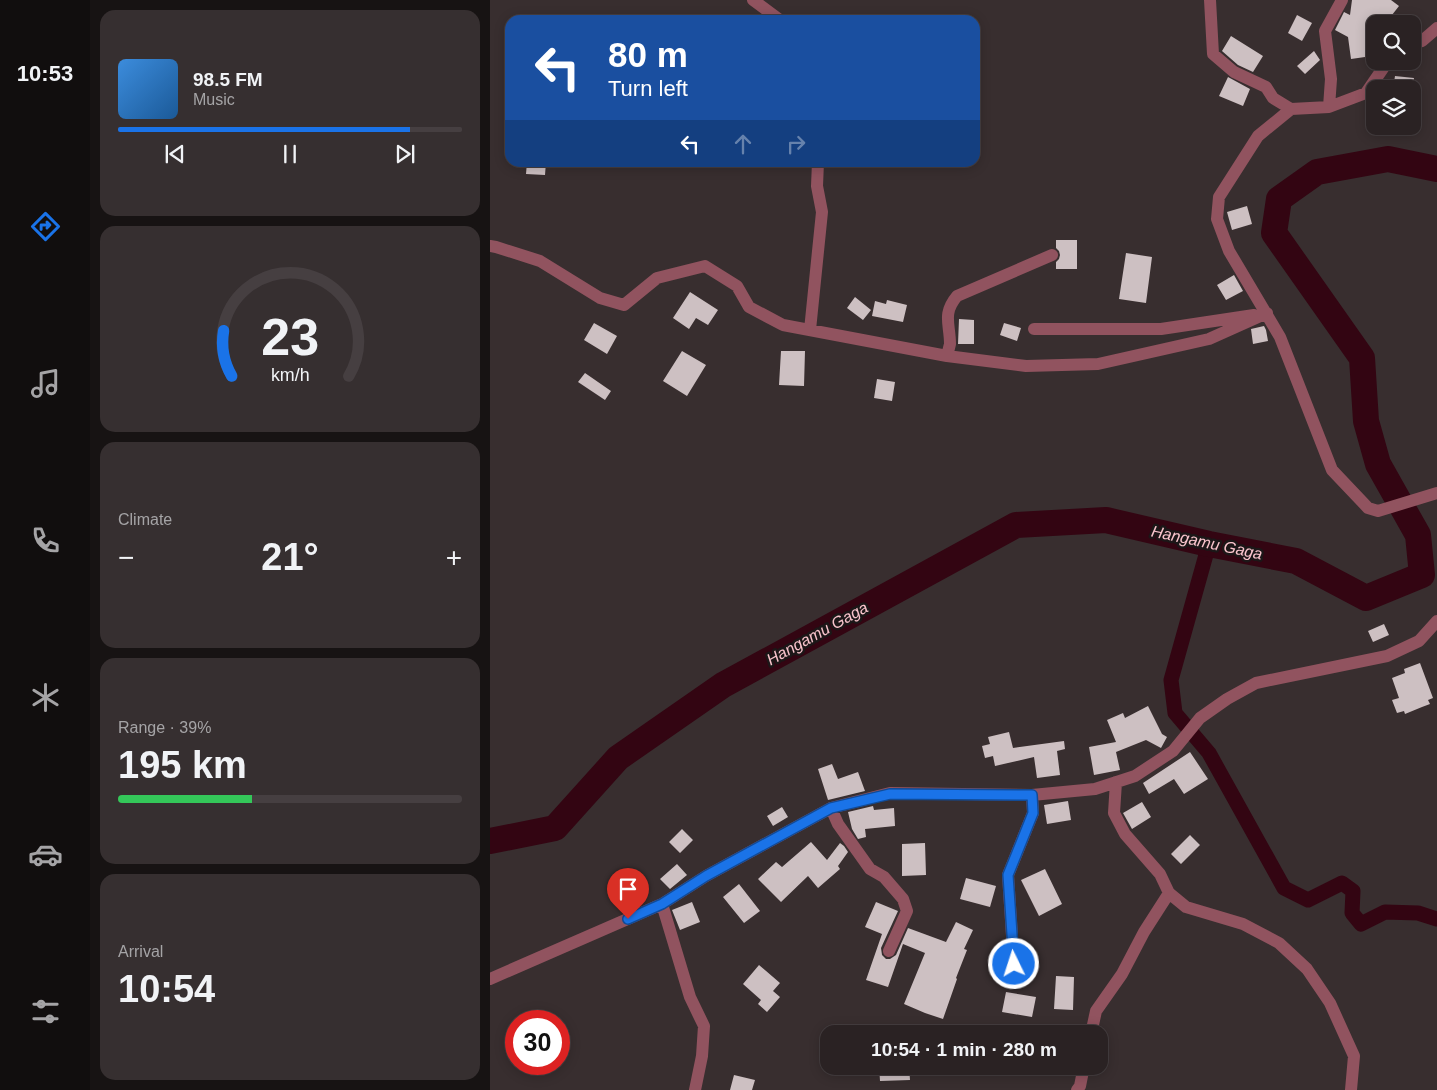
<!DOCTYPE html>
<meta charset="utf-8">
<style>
:root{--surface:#2a2223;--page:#362f30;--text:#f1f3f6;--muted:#a5a4a6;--line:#463f41;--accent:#1a73e8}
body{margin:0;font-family:Arial,sans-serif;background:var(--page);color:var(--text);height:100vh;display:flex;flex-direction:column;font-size:19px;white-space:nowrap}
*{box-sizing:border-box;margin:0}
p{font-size:16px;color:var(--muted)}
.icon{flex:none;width:28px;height:28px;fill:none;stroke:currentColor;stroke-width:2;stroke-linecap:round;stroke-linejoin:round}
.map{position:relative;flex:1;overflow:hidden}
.side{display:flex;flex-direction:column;gap:10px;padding:10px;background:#171313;width:400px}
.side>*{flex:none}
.hud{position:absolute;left:15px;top:15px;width:475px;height:152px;border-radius:15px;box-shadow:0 2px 12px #0003,0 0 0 1px var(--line);background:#1a4fa0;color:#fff;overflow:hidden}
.fabs{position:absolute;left:876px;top:15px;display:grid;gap:10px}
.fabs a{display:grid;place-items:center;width:55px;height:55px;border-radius:10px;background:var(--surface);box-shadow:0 2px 12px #0003,0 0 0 1px var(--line);font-size:25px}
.speed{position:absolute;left:15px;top:1010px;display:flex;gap:10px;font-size:25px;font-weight:700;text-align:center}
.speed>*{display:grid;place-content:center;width:65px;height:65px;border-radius:50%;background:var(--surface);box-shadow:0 2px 12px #0003,0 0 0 1px var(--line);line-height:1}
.speed .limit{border:8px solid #d22;background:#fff;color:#111}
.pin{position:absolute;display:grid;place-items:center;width:42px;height:42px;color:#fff;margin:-51px -21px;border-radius:50% 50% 50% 0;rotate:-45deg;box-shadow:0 0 5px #0007}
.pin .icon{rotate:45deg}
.me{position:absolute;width:55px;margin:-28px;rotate:356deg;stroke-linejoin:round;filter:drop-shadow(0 0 4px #0008)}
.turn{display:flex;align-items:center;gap:18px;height:105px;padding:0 20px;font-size:22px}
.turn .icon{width:65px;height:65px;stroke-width:2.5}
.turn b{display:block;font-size:35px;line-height:42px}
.lanes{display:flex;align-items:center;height:48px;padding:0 20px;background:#0003;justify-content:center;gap:25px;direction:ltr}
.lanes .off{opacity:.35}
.big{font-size:38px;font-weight:700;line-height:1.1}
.side .card{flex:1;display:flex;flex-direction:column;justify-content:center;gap:8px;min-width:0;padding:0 18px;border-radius:15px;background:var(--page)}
.side .dial{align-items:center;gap:0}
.dial svg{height:130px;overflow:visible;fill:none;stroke:var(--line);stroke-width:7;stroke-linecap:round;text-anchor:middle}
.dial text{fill:var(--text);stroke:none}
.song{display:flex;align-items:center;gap:15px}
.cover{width:60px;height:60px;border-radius:8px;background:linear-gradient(135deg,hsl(210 70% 55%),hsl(210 70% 35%))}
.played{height:5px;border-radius:2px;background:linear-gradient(90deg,var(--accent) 85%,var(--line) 85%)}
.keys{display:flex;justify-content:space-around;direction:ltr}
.heat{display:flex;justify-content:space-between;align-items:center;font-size:28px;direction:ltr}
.charge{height:8px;border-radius:4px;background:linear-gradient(90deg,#34c759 39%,var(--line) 0)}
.trip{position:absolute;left:330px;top:1025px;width:288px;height:50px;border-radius:15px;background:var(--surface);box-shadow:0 2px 12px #0003,0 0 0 1px var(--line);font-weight:700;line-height:50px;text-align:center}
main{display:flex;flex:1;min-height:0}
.tab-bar{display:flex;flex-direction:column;width:90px;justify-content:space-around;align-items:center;background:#110e0e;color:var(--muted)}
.tab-bar .icon{width:35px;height:35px}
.tab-bar .selected{color:var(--accent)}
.tab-bar b{font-size:22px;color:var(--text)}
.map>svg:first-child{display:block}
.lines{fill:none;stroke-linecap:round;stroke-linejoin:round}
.canal{stroke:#330512;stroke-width:15}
.river{stroke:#330512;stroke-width:26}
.building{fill:#cdc0c2}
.minor{stroke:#91535f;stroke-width:12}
.route-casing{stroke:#114b97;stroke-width:12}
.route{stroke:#1a73e8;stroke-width:9}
.labels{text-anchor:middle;stroke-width:5;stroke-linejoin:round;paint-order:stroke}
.water-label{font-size:16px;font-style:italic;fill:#f9c4cc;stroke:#1c1718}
</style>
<main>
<nav class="tab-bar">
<b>10:53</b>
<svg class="icon selected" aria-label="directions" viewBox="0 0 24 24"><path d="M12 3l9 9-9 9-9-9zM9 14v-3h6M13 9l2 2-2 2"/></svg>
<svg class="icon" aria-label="music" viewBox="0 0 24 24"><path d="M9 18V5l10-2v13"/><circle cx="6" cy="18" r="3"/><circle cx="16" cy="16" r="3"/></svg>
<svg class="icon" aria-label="phone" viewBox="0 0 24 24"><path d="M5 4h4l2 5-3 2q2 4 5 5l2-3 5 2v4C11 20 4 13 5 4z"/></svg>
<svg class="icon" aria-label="climate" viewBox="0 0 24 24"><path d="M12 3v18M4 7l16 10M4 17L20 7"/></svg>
<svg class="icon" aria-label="car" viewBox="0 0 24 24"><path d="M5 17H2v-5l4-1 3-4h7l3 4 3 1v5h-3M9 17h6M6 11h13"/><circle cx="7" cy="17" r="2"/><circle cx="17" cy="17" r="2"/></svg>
<svg class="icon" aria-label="filters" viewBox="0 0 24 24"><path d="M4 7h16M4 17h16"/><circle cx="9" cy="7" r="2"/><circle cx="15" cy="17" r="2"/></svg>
</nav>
<section class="side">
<div class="card">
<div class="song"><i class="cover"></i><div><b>98.5 FM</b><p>Music</p></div></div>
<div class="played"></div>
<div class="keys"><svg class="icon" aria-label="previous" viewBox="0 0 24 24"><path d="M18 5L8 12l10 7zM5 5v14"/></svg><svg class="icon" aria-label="pause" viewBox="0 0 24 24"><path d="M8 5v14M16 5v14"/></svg><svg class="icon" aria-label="next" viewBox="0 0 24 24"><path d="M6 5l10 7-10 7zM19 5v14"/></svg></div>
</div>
<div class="card dial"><svg viewBox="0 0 100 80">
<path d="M14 69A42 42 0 1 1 86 69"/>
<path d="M14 69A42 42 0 0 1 9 41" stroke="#1a73e8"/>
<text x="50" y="56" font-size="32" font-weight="700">23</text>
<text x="50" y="72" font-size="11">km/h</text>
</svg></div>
<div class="card"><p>Climate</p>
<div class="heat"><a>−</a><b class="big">21°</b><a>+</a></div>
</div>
<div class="card"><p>Range · 39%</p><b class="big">195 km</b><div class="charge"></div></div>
<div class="card"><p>Arrival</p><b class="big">10:54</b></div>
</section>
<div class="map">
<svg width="947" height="1090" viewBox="0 0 947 1090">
<rect width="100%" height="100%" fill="#382e2f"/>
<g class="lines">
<!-- canal -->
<path class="canal" d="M719,544l-38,136 4,33 34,40 75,135 24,12 34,-17 11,8 -1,22 9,11 24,-12 33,1 19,6"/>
<!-- river -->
<path class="river" d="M0,841l65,-13 63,-70 105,-73 293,-160 90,-5 103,24 87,17 70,37 56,-23 -4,-40 -40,-71 -12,-43 -4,-63 -88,-125 5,-34 38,-27 71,-13 49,10"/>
</g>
<!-- building -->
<path class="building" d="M862,0h39l8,6 -14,18h-10v11l-7,-4 4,25 -21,3 -3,-22 -13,-7 9,-18 6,3z
M807,15l15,8 -10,18 -14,-8z
M741,36l32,20 -10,16 -15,-7 -16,-14z
M824,51l6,9 -15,14 -8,-8z
M905,76l19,2 -2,11h-19z
M738,77l22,12 -7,17 -24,-10z
M37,162h19l-1,13 -19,-1z
M757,206l5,18 -20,6 -5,-18z
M566,240h21v29h-21v-7l3,-3 1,-4 -1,-4 -3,-3z
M636,253l26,4 -6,46 -27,-4z
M744,275l9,16 -17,9 -9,-15z
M200,292l28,18 -10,15 -12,-7 -7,11 -16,-11z
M365,297l16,13 -8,10 -16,-12z
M397,300l20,5 -4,17 -31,-6 3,-15 11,3z
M469,319l15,1v24h-16z
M104,323l23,13 -10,18 -23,-14z
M514,323l17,5 -4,13 -17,-6z
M774,326l2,4 2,11 -15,3 -2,-15z
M192,351l24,14 -19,31 -24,-15z
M291,351h24l-1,35 -25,-1z
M95,373l26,18 -6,9 -27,-18z
M387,379l18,3 -3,19 -18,-3z
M894,624l5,11 -16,7 -5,-11z
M930,663l13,35 -5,2 2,4 -8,3 -17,7 -1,-3 -7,2 -5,-13 7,-2 -7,-20 13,-5 -1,-4z
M658,706l14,28 5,3 -6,11 -15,-8 -30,12 4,18 -26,5 -5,-28 27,-5 -9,-22 16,-7 2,5z
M519,732l4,16 51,-7 1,8 -8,2 3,24 -23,3 -3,-21 -39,9 -2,-10 -8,2 -3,-12 8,-2 -2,-7z
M700,752l18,27 -24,15 -10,-15 -25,15 -6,-11z
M342,764l6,15 20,-7 7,19 -37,9 -10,-31z
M578,801l3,19 -24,4 -3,-19z
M652,802l9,15 -19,12 -9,-16z
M383,806l1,4 20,-2 1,18 -30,3 1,8 -8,2 -6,-10 -4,-17z
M292,807l6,10 -15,9 -6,-10z
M192,829l11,11 -13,13 -11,-11z
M700,835l10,10 -19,19 -10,-10z
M321,842l16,18 13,-17 4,3 4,6 -10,14 2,3 -22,19 -10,-12 -27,26 -23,-23 18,-17 6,5z
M435,843l1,32 -24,1v-32z
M187,864l10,11 -17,14 -10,-10z
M555,869l17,35 -23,12 -18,-36z
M476,878l30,8 -6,21 -30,-8z
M249,884l21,27 -16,12 -21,-26z
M202,902l8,20 -20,8 -8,-20z
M386,902l22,9 -17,37 1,7 4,4h4l6,-4 12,-27 38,14 10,-20 17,8 -9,19 3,1 -11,28 1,1 -14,40 -18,-6 -21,-9 21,-51 -22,-9 -15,43 -22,-7 16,-46 -17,-7z
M269,965l21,18 -7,8 7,6 -13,15 -9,-8 3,-4 -18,-16z
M566,976l18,1 -1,33 -19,-1z
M516,992l30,5 -4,20 -30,-5z
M389,1066h30l1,14 -30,1z
M244,1075l21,5 -3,10h-22z"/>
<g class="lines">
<!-- minor -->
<path class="minor" d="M263,0l27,20
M720,0l3,54 21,18 32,15 7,11 18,11
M922,43l10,-2 15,-13
M898,61l-22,32 -37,14 -38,2 -33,27 -39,61 -2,22 12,32 51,86 52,133 36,38 10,3 59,-18
M839,107l2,-28 -6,-48 17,-31
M0,246l6,1 44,14 60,37 24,7 33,-27 48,-12 32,20 12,21 34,18 164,31 79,10 72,-2 111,-25 58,-26
M544,329h127l93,-14
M320,330l12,-118 -5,-26 1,-24
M457,356c1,-4 2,-8 3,-12 0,-20 -8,-30 7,-48l95,-41
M626,782l-2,31 11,21 35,40 9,19 17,14 57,17 36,19 28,26 23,34 24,53 -3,34
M341,808l7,16 32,45 14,8 19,22 4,12 -18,40
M172,904l28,93 14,29 -2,30 -7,34
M0,979l172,-75 44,-28 125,-68 59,-15 142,2 63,-6 40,-13 38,-25 27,-33 27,-19 29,-16 131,-27 32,-15 18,-20
M525,982l-7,-107 25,-62 -1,-18
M601,1034l5,-23 26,-37 22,-42 25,-39
M587,1090l3,-4 4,-20"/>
</g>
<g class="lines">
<!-- route casing -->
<g class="route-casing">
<path id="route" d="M138,919l34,-15 44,-28 125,-68 59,-14 142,1 1,18 -25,62 6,89"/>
</g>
<!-- route -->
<use href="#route" class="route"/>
</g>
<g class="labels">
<!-- water labels -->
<g class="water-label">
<text transform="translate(717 542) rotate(12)" y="6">Hangamu Gaga</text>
<text transform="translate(327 633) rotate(-29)" y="6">Hangamu Gaga</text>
</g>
</g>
</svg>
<div class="fabs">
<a><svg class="icon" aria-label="search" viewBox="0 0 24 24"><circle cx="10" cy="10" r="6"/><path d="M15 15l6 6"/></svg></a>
<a><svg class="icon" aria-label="layers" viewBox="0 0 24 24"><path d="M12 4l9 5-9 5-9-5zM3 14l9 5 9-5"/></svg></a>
</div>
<div class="speed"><div class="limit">30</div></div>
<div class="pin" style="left:138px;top:919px;background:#d93025"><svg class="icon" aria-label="arrive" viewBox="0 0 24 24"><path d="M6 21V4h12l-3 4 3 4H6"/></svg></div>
<svg class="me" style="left:524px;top:964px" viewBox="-20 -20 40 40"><circle r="17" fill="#1a73e8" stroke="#fff" stroke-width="3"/><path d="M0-11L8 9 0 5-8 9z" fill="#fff"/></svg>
<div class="trip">10:54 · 1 min · 280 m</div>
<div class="hud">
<div class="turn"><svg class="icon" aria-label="left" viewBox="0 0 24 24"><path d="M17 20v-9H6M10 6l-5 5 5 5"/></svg><div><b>80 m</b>Turn left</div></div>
<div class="lanes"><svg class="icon" aria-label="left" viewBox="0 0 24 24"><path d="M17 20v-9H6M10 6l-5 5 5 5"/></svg><svg class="icon off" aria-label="ahead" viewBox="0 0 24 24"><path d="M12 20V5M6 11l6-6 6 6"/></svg><svg class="icon off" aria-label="right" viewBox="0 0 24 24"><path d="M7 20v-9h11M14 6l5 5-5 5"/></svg></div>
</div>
</div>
</main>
